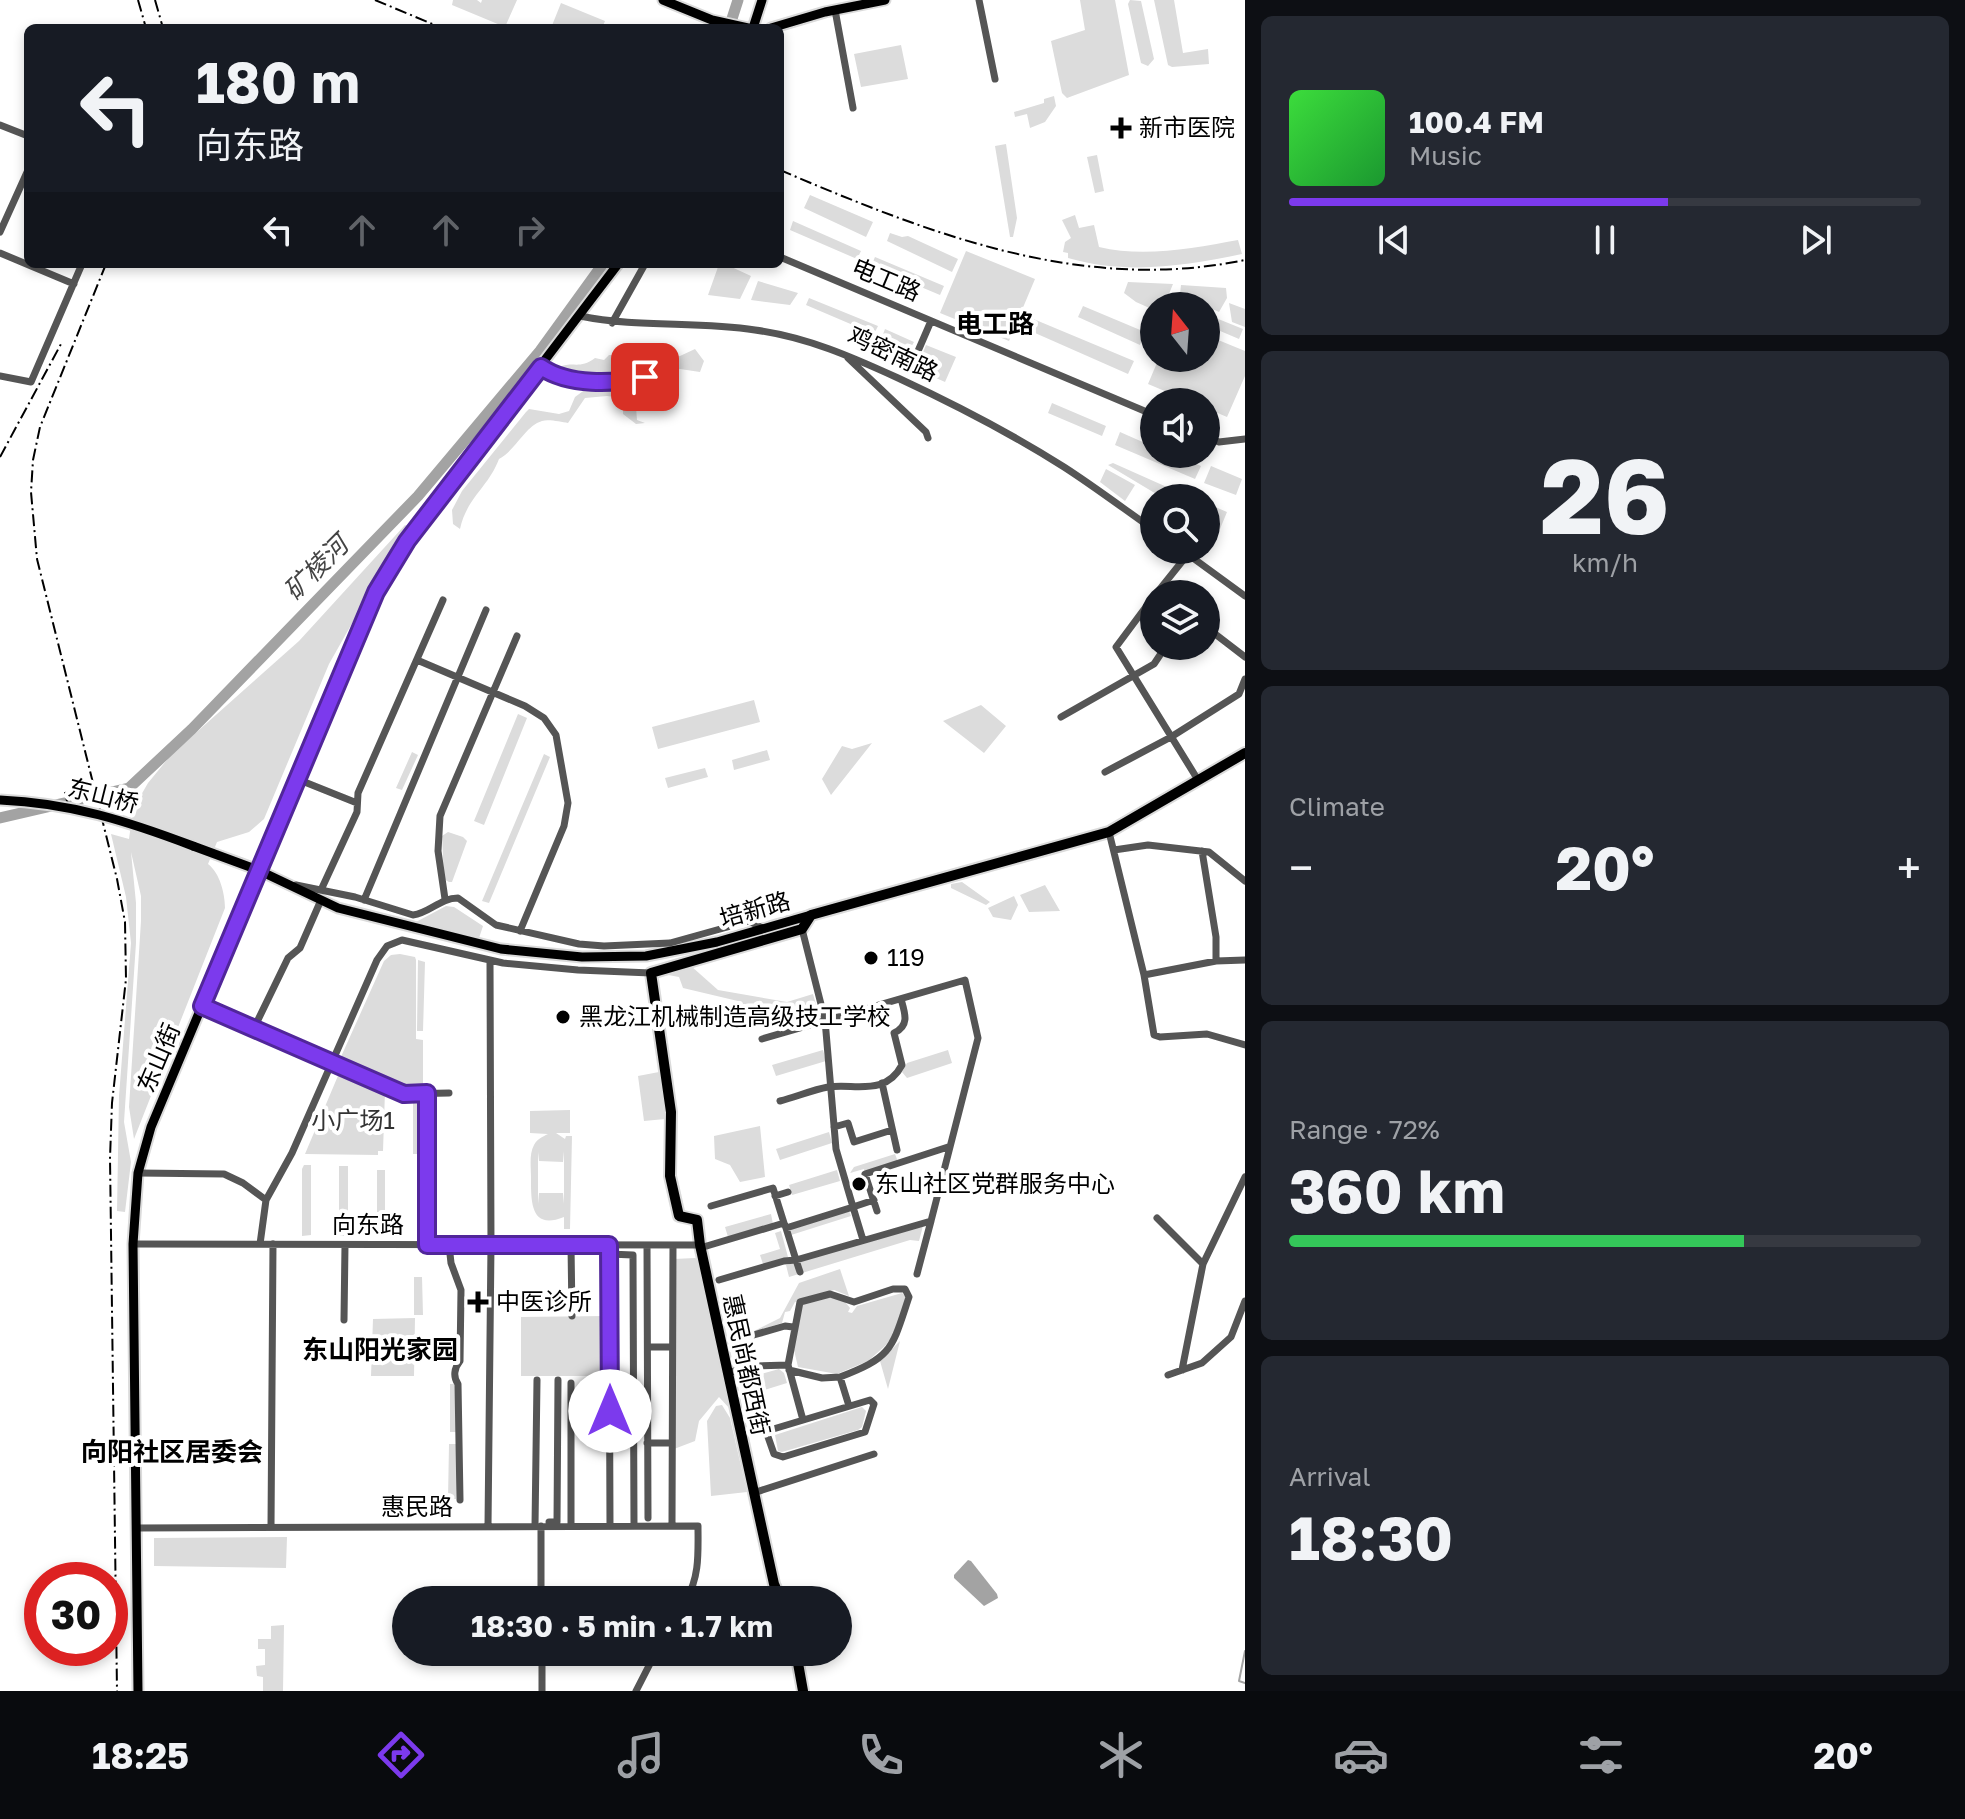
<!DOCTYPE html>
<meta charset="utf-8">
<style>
:root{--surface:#171b24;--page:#242831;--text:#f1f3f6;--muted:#9ea1a6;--line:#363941;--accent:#7c3aed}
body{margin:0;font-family:"Golos Text","Noto Sans SC",sans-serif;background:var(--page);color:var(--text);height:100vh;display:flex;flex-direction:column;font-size:30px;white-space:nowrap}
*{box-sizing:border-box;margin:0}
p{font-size:26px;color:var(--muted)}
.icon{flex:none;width:44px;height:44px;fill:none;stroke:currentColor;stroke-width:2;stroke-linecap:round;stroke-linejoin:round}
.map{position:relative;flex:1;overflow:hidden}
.side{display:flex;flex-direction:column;gap:16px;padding:16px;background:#0d0f14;width:720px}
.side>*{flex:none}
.guide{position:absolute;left:24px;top:24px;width:760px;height:244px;border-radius:12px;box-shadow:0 4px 12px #0003;background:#171b24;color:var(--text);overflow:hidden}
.needle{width:52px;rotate:343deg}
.tools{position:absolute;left:1140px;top:292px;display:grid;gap:16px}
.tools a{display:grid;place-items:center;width:80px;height:80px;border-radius:50%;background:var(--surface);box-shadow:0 4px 12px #0003;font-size:40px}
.speed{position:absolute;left:24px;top:1562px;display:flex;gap:16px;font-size:40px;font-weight:700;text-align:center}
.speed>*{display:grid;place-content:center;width:104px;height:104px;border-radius:50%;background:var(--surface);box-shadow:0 4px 12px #0003;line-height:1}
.speed .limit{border:12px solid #d22;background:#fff;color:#111}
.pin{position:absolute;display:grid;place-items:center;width:68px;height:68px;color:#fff;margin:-34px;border-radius:16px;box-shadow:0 4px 12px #0006}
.me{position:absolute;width:88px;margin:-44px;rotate:0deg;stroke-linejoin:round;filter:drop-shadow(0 0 6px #0008)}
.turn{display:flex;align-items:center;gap:28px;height:168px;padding:0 40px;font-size:36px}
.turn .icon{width:104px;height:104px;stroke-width:2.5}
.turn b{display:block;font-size:56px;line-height:68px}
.lanes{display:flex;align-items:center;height:76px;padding:0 40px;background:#0003;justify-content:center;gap:40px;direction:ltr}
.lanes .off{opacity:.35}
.big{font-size:60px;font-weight:700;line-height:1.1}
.side .widget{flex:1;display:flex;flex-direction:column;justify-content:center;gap:12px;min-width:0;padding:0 28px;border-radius:12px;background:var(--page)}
.side .dial{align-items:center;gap:0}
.dial b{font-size:104px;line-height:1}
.song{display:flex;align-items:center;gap:24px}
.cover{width:96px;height:96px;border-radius:12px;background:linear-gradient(135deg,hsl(120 70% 55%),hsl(130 70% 35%))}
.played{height:8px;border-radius:4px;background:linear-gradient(90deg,var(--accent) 60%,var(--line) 60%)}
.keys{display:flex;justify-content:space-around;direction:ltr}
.heat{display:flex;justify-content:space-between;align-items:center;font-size:44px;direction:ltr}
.charge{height:12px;border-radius:6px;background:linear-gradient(90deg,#34c759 72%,var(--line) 0)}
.trip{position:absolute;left:392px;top:1586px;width:460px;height:80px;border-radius:40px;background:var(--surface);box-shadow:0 4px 12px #0003;font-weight:700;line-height:80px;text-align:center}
.tab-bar{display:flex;height:128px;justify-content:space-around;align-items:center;background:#090b0e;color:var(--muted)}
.tab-bar .icon{width:56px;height:56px}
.tab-bar .current{color:var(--accent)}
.tab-bar b{font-size:36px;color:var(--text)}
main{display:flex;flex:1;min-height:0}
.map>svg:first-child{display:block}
.green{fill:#dcdcdc;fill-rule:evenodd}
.water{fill:#a3a3a3}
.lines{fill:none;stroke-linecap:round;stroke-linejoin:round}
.stream{stroke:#a3a3a3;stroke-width:2}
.river{stroke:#a3a3a3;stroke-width:11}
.major-casing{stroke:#dbdbdb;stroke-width:13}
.highway-casing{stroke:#dbdbdb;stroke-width:14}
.minor{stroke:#555;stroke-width:7}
.major{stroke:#000;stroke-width:9}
.highway{stroke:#000;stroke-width:10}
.rail{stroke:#000;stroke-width:2;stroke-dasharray:12 4 2 4;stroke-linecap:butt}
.major-bridge-casing{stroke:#dbdbdb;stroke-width:13;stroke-linecap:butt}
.major-bridge{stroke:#000;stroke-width:9}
.route-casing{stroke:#51269a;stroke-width:20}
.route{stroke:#7c3aed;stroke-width:14}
.poi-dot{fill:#000;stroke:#fff;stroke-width:3}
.labels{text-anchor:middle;stroke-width:8;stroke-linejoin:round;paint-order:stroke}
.poi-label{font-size:24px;fill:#000;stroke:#fff;text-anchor:start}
.street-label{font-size:24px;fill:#000;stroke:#fff}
.park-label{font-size:24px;fill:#333;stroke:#fff}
.neighbourhood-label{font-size:26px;font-weight:bold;fill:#000;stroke:#fff}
.water-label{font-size:26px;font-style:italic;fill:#444;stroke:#fff}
</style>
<main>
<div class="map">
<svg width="1245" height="1691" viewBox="0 0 1245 1691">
<rect width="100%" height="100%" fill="#fff"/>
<!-- green -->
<path class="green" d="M453,0h24l4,3 1,-3h35l-12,27 -53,-22z
M1080,0h35l14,75 -62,23 -5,-5 -11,-52 34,-11z
M1130,0l11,1 13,58 -6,7 -7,-3 -13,-59z
M1154,0h20l9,53 25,-4 1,15 -37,3 -4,-2z
M561,3l44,18 -3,7h-51z
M901,45l7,34 -47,8 -7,-33z
M1054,96l2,10 -11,16 -15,6 -3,-14 -12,3 -1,-5 30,-9v-4z
M1006,144l11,74 -4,19h-3l-15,-91z
M1097,155l7,36 -9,2 -8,-36z
M810,195l63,27 -7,15 -62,-29z
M1075,215l4,13 15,-3 5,22c45,11 95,1 139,-7l4,14c-59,12 -115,21 -174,4v-5l-5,-1 2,-10 6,-4 -9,-18z
M793,221l68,30 -4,8 -67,-29z
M890,233l12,4 6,-1 50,23 -6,13 -65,-31z
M966,251l69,28 -26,62 -69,-28z
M875,257l69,29 -4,9 -69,-29z
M725,264l26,12 -11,23 -32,-4 10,-28z
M758,281l40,12 -8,12 -39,-5z
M1128,282l45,2 -9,22h-10v4l-18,-8 -12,-9z
M1181,285l45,3 1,10 -8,14 -39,-18z
M809,298l69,28 -4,8 -68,-29z
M1229,303l16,6v18l-13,-5z
M1083,306l62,26 -5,13 -62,-28z
M1206,314l37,15 -4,10 -33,-14z
M1031,318l103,43 -6,13 -102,-45z
M885,329l29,13 -4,7 -28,-12z
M1206,335l39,16v25l-18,41 -21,-9v-6h-15l-43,-18 11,-26h47z
M926,345l30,12 -11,25 -29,-13z
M695,349l9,12 -4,11 -20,-3 -70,10 -2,-7c-18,4 -34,3 -51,-3 14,-10 21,2 38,-11l9,2 5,-5h16v8l55,-7z
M594,383l16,1 10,5 10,-5 5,10 2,26 8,3 -9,1 -13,-10v-16l-16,-2 -22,2 -17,25c-7,-1 -19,-4 -26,-2 -17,5 -26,29 -43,38 -11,29 -32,38 -39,70l-7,-5 -1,-14 10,-19 64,-79 3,-3 30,5 10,-3 6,-14z
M1052,403l54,23 -4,10 -54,-23z
M1120,432l34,15v7h18l29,12 -6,13 -80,-34z
M1113,463l74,33v2h-24l-55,-33z
M1211,466l31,13 -6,16 -32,-12z
M1106,469l29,16 -10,16 -25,-19z
M1206,503l21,9 -7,17 -14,-8z
M405,525l2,1 -78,138 -65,155 -15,13 -32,10 -9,22c12,9 17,30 17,44l-91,231 -5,-32 12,-186v-25l-10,-44 5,51v40l-12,179 7,40 -6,50 -8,-1 2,-115 12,-153 -5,-46 -15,-63 18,5 4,-30 15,-26 23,-28 128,-114z
M754,700l6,22 -102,27 -6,-22z
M981,705l25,21 -22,27 -41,-32z
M518,714l9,4 -43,107 -10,-4z
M872,743l-41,52 -9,-16 20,-33 10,3z
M767,750l3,10 -36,10 -2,-10z
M412,752l6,3 -16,35 -6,-2z
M544,754l6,3 -61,146 -7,-2z
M705,768l3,9 -40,11 -3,-10z
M448,832l15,5 4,4 -15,41h-3l-5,-3 -2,-43z
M962,882l28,20 -4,3 -35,-17v-4z
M1045,885l15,26 -31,1 -9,-17z
M1014,896l4,9 -7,15 -18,-3 -5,-9z
M446,906l8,1 29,19 -4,12 -63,-16z
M400,954l15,3 1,3v79l7,1v48l-19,2 -63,-27 -1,-4 44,-98 7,-6z
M418,960l7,2 -2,69h-6z
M691,966l27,24 69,12 26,-8 7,24 -75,9 -3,-25 -59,-14 -4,-11 -16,-3z
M823,1050l3,11 -50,15 -4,-11z
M948,1050l4,13 -45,15 -5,-6 5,-9z
M340,1071l45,20 -2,60h-5v4l-73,-1z
M659,1072l6,47 -21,2 -6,-45z
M413,1101h10v53h-10z
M570,1110v23h-14l9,6 1,-3h6l-2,93h-6v-12c-34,14 -33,-16 -33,-40 0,-10 -2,-23 3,-32 3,-6 8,-8 14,-11l-18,-1v-22zM564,1151v53l-1,-11h-24l-1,11v-52l1,9 24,1z
M760,1126l5,51 -25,5 -10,-17 -15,-6 -1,-23z
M829,1132l3,11 -52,17 -4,-11z
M895,1154l3,8 -33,10 -1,-3 -14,4 4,-6z
M304,1165h7v70l-9,1v-67z
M339,1166h9v70h-9z
M377,1170h8v66h-8z
M837,1170l3,11 -48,14 -3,-10z
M849,1211l2,5 -60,19 -2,-5z
M771,1214l2,10 -45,13 -3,-10z
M923,1226l-4,15 -9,-1 -121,37 -3,-12z
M781,1231l7,26 -25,7 -3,-9 20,-6 -5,-16z
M695,1258l4,2 31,149 -11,-12 -20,24 -4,20 -21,8v-190z
M840,1269l9,27 -15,-6 -39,12 -5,9 -5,1 -3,11 -32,10 30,-15 19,-35z
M414,1277h8l1,38h-9z
M902,1293l4,4 -10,35 -11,14 -17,15 -31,13 -39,-7 -4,-17 7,-45c19,-6 36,-16 49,3l-2,4 4,1 5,-7z
M605,1316l-1,60h-83v-59z
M415,1318l-1,58h-43l2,-57z
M900,1341l-12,48 -8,-28z
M779,1369l5,4 3,10 -26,8 -3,-16z
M450,1384h7l-1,48h-6z
M722,1405l8,13 17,74 -36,4 -4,-75 9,-15z
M862,1407l4,4 -4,16 -4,3 -76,22 -4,-1 -3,-16z
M449,1444h9l-2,55h-8z
M287,1537l-1,31 -132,-2v-28z
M284,1625l-1,66h-20v-14l-6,-1 -1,-10 9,-1v-16h-7v-10h13v-13z"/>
<!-- water -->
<path class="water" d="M968,1560l3,1 26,33 1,4 -14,8 -30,-28v-3z"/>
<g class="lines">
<!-- stream -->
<path class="stream" d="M1245,1651l-6,30 6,2"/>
<!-- river -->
<path class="river" d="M729,28l9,-28
M0,818l129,-30 63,-59 226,-233 122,-145 63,-87"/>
<!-- major casing -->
<g class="major-casing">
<path id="major" d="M663,0l49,20 36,8
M753,28l9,-28
M771,28l54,-16 60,-12
M193,846l65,24 80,38 163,41 81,8 64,-1 71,-14 94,-27
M138,1691l-5,-447 5,-71 13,-46 225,-535 31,-51 211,-277"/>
</g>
<!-- highway casing -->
<g class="highway-casing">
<path id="highway" d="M781,1600l-7,-16 -74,-339 -3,-25 -18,-4 -9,-40 1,-64 -20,-139 151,-44 9,-14 298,-83 136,-79
M796,1652l7,39"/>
</g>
<!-- minor -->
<path class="minor" d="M979,0l16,79
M835,10l18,98
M0,125l28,11
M0,232l28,-62
M0,253l74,31
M780,257l374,158
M580,316c58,12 117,5 175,14 52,7 97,27 143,48 56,26 114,56 166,89 31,20 60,42 90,63
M612,323l33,-59
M848,358l78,74 2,6
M912,365l19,-44
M541,367c36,25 89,12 130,6
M0,376l31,6 51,-118
M1206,437l13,5 26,-3
M1182,550l63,46
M1156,594l32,-40
M1154,596l-38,51 82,133
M1206,627l39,30
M417,660l108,46 19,12 12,17 12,68 -4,23 -44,105
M1061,717l93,-53 12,-18
M1105,772l66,-35 68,-43 6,-15
M297,779l60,24
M1109,832l35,143 10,60 6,2 47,-3 38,11
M1114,850l34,-5 61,7 36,29
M1202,851l14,86v24
M296,885l59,12 58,18c17,-2 27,-17 45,-17l38,27 83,19 25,2 66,-3 79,-22 15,8
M321,890l36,-78 1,-19 85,-193
M445,899l-7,-48 2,-35 77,-180
M364,900l122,-290
M1144,975l72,-14 29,-1
M202,1006l202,88 45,-1
M259,1031l-3,-7 32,-66 12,-10 21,-48
M762,1039l203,-59 13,58 -47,183 -135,39 -10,-32
M882,1083l15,67
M780,1101c16,-4 32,-11 48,-14 26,-4 57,10 74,-22l-8,-32c16,-7 11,-20 7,-34
M834,1127l14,-4 6,19 38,-12
M138,1173l86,1 19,9 23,17
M775,1196l13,-4
M711,1206l62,-18 11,35
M877,1211l-12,-37 83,-27
M1157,1218l46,46
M863,1240l-10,-33 21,-7
M133,1244l567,1
M260,1244l6,-44 26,-47 85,-193 10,-14 15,-6 101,23 75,7 73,3
M427,1245v-152
M449,1245l2,18 10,27 -1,71c-6,7 -7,16 -2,23l2,116
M571,1245l1,71
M647,1245l1,273
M700,1248l84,-25 2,5 67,-21 -17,-58 -11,-129 -23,-91
M609,1251l1,275
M609,1254l24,1 1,271
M917,1274l14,-53
M719,1280l65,-19 12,-1 4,12
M344,1320l1,-75
M750,1336l35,-10 8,1
M732,1340l11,-3
M648,1347h24
M789,1370l33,8 18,-1 9,29
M1182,1370l21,-106 42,-87
M727,1373l28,-7 33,-1
M1168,1375l34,-12 29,-26 14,-36
M870,1400l4,4 -9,28 -82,25 -9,-3 -7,-20 3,-4z
M803,1420l-15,-55 12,-63 30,-8 24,8 39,-13h12l4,8c-17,51 -16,60 -69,80
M647,1443h25
M753,1493l121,-39
M549,1522h8l1,-142
M535,1526l2,-146
M541,1526v74
M571,1526v-143
M672,1526l1,-281
M271,1527l2,-283
M488,1527l3,-282 -1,-284
M137,1528l561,-2c0,26 2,50 -12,74
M542,1652v39
M636,1691l20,-39"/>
<!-- major -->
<use href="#major" class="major"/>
<!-- highway -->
<use href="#highway" class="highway"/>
<!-- rail -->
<path class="rail" d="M138,0l8,28
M155,0l8,28
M375,0l67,28
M780,170c148,63 301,124 465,90
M106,264l-66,163 -7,33 -2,32 6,67 80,320 8,43 1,57 -14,124 -2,55 7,533
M0,457l61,-113
M65,792l5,22"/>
<!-- major-bridge casing -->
<g class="major-bridge-casing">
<path id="major-bridge" d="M0,800c71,3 127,21 193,46"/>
</g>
<!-- major-bridge -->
<use href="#major-bridge" class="major-bridge"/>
</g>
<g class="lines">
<!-- route casing -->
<g class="route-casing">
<path id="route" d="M610,1411l-1,-166h-182v-152l-23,1 -202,-88 174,-414 31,-51 134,-174c28,19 72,17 104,10"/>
</g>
<!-- route -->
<use href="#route" class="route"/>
</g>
<!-- markers -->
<g class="poi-dot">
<path d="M1117 116h8v8h8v8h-8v8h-8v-8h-8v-8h8z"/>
<circle cx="871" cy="958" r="8"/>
<circle cx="563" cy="1017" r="8"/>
<circle cx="859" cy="1184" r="8"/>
<path d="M474 1290h8v8h8v8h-8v8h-8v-8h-8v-8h8z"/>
</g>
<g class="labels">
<!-- poi labels -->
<g class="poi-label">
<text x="1139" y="136">新市医院</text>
<text x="887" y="966">119</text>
<text x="579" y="1025">黑龙江机械制造高级技工学校</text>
<text x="875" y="1192">东山社区党群服务中心</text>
<text x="496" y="1310">中医诊所</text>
</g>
<!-- street labels -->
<g class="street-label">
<text transform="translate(886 280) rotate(23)" y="8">电工路</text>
<text transform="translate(893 354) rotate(25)" y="8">鸡密南路</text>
<text transform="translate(103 796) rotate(14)" y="8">东山桥</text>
<text transform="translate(755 910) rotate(-16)" y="8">培新路</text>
<text transform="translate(159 1058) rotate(-67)" y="8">东山街</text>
<text x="368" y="1233">向东路</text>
<text transform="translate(746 1365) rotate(78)" y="8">惠民尚都西街</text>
<text x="417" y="1515">惠民路</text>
</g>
<!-- park labels -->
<g class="park-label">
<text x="353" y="1129">小广场1</text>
</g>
<!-- neighbourhood labels -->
<g class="neighbourhood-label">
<text x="995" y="333">电工路</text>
<text x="380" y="1359">东山阳光家园</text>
<text x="172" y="1461">向阳社区居委会</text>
</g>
<!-- water labels -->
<g class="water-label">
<text transform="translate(316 568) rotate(-45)" y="9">矿棱河</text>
</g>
</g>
</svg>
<div class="tools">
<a><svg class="needle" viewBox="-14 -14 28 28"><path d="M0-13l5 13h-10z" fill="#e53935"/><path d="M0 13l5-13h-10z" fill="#9ea1a6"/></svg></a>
<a><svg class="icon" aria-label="sound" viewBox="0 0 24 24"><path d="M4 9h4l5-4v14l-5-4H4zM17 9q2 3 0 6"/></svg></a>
<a><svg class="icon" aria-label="search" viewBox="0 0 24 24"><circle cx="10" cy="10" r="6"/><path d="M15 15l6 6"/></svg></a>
<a><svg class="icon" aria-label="layers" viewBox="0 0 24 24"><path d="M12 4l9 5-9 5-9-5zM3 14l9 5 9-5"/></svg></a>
</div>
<div class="speed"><div class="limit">30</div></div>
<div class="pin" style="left:645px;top:377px;background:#d93025"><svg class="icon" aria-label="arrive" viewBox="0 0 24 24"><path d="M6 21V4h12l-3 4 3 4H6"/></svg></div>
<svg class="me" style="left:610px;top:1411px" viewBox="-20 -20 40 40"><circle r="19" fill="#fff"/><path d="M0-13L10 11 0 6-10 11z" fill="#7c3aed"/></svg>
<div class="trip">18:30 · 5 min · 1.7 km</div>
<div class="guide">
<div class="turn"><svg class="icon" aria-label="left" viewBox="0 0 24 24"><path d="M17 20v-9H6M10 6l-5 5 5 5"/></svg><div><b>180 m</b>向东路</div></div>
<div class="lanes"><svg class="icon" aria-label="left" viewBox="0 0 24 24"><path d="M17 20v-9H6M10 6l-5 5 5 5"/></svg><svg class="icon off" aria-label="ahead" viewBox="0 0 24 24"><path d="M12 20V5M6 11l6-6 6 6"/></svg><svg class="icon off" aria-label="ahead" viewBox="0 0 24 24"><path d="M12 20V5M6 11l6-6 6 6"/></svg><svg class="icon off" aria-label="right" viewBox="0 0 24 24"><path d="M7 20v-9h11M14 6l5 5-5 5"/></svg></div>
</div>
</div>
<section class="side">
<div class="widget">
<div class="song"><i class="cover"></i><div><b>100.4 FM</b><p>Music</p></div></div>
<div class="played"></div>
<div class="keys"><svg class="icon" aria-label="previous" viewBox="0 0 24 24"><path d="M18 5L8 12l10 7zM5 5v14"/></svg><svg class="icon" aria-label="pause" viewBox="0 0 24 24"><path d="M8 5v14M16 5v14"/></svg><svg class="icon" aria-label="next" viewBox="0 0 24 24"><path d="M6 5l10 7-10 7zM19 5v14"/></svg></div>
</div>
<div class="widget dial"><b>26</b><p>km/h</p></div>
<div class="widget"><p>Climate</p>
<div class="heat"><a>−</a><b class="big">20°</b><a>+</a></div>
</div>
<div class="widget"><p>Range · 72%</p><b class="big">360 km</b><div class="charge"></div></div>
<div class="widget"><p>Arrival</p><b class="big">18:30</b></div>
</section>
</main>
<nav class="tab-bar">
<b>18:25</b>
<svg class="icon current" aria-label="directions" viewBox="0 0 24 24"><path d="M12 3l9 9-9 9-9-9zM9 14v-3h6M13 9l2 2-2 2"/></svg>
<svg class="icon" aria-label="music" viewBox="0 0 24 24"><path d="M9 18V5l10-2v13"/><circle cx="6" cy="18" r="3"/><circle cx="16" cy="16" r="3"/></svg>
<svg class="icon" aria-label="phone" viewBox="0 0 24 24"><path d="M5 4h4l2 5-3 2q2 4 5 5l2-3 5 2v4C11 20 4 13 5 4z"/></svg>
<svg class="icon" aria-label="climate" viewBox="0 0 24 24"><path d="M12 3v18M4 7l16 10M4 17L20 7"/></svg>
<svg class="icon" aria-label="car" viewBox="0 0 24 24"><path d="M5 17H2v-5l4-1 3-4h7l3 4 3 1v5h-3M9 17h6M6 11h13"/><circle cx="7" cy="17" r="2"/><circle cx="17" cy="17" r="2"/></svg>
<svg class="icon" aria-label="filters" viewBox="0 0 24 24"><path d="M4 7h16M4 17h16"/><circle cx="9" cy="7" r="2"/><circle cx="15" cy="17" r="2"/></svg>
<b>20°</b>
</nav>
